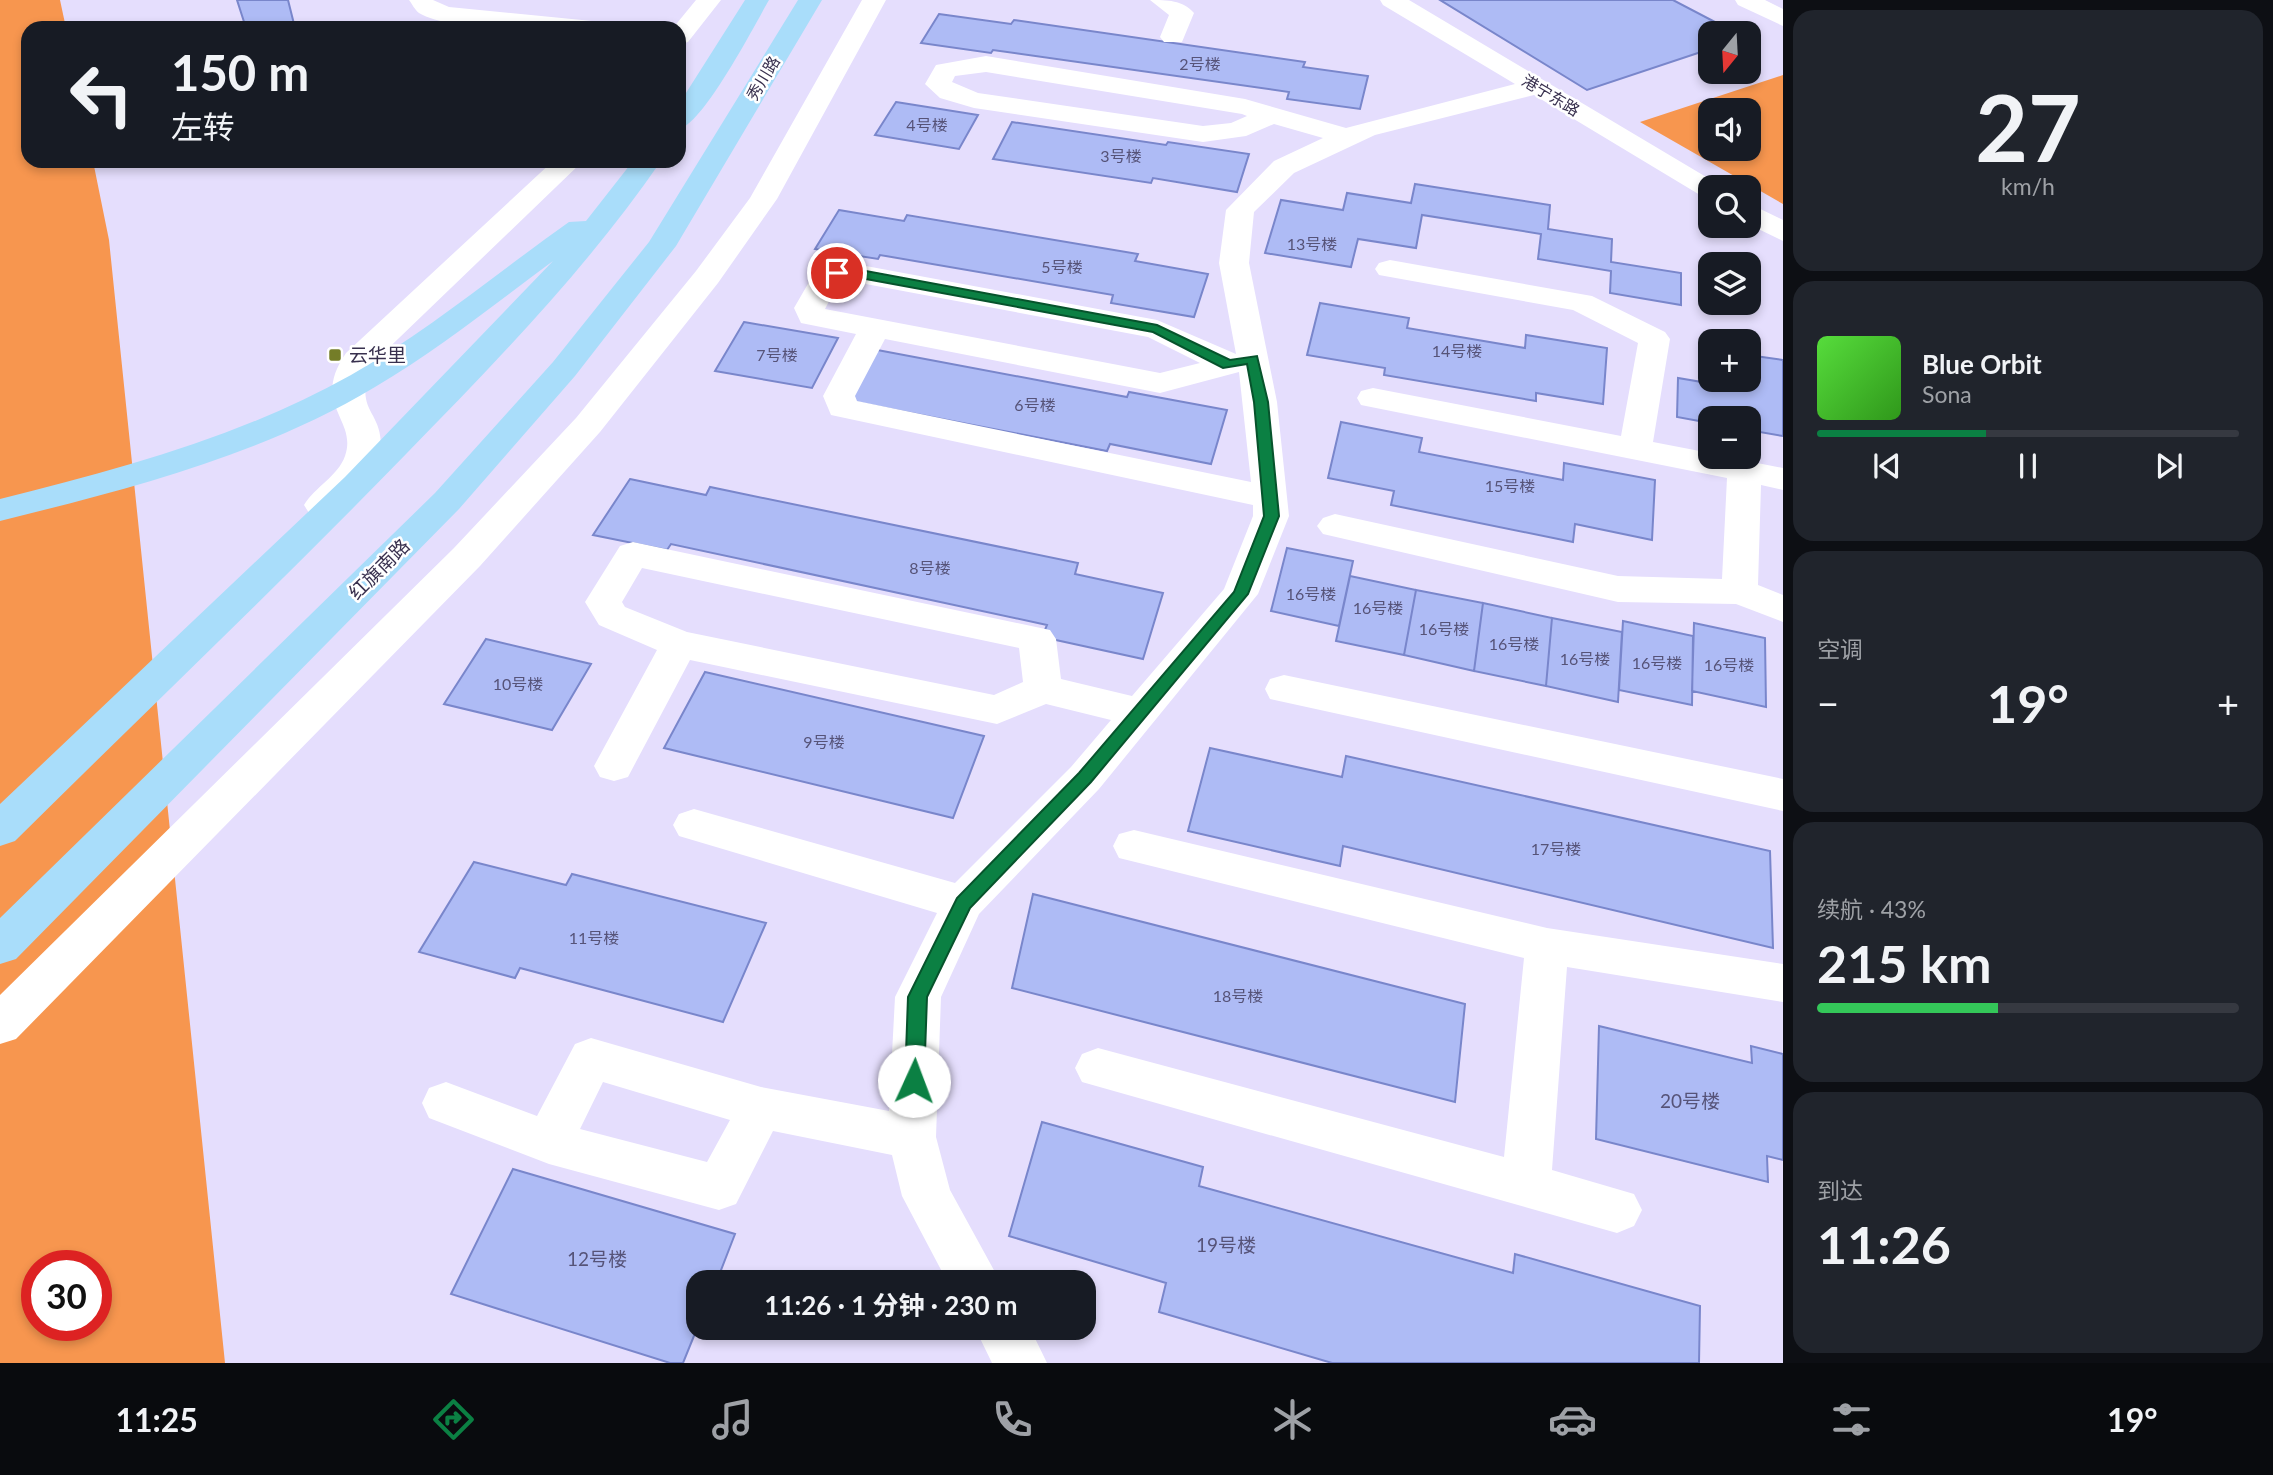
<!DOCTYPE html>
<html lang="zh">
<meta charset="utf-8">
<style>
:root{--surface:#171b24;--page:#20242c;--text:#f1f3f6;--muted:#9ea1a6;--line:#363941;--accent:#0b8043}
body{margin:0;font-family:Lato,"Noto Sans SC",sans-serif;background:var(--page);color:var(--text);height:100vh;display:flex;flex-direction:column;font-size:26px;white-space:nowrap}
*{box-sizing:border-box;margin:0}
p{font-size:23px;color:var(--muted)}
.icon{flex:none;width:38px;height:38px;fill:none;stroke:currentColor;stroke-width:2;stroke-linecap:round;stroke-linejoin:round}
.map{position:relative;flex:1;overflow:hidden}
.sheet{display:flex;flex-direction:column;gap:10px;padding:10px;background:#0d0f14;width:490px}
.sheet>*{flex:none}
.guide{position:absolute;left:21px;top:21px;width:665px;height:147px;border-radius:21px;box-shadow:0 4px 10px #0003;background:#171b24;color:var(--text);overflow:hidden}
.needle{width:46px;rotate:198deg}
.fabs{position:absolute;left:1698px;top:21px;display:grid;gap:14px}
.fabs a{display:grid;place-items:center;width:63px;height:63px;border-radius:14px;background:var(--surface);box-shadow:0 4px 10px #0003;font-size:35px}
.speed{position:absolute;left:21px;top:1250px;display:flex;gap:14px;font-size:35px;font-weight:700;text-align:center}
.speed>*{display:grid;place-content:center;width:91px;height:91px;border-radius:50%;background:var(--surface);box-shadow:0 4px 10px #0003;line-height:1}
.speed .limit{border:10px solid #d22;background:#fff;color:#111}
.pin{position:absolute;display:grid;place-items:center;width:60px;height:60px;color:#fff;margin:-30px;border:4px solid #fff;border-radius:50%;box-shadow:0 2px 7px #0007}
.me{position:absolute;width:77px;margin:-38px;rotate:2deg;stroke-linejoin:round;filter:drop-shadow(0 0 5px #0008)}
.turn{display:flex;align-items:center;gap:24px;height:147px;padding:0 35px;font-size:32px}
.turn .icon{width:91px;height:91px;stroke-width:2.5}
.turn b{display:block;font-size:49px;line-height:60px}
.big{font-size:52px;font-weight:700;line-height:1.1}
.sheet .widget{flex:1;display:flex;flex-direction:column;justify-content:center;gap:10px;min-width:0;padding:0 24px;border-radius:21px;background:var(--page)}
.sheet .dial{align-items:center;gap:0}
.dial b{font-size:91px;line-height:1}
.song{display:flex;align-items:center;gap:21px}
.cover{width:84px;height:84px;border-radius:10px;background:linear-gradient(135deg,hsl(110 70% 55%),hsl(110 70% 35%))}
.played{height:7px;border-radius:4px;background:linear-gradient(90deg,var(--accent) 40%,var(--line) 40%)}
.keys{display:flex;justify-content:space-around;direction:ltr}
.heat{display:flex;justify-content:space-between;align-items:center;font-size:38px;direction:ltr}
.charge{height:10px;border-radius:5px;background:linear-gradient(90deg,#34c759 43%,var(--line) 0)}
.trip{position:absolute;left:686px;top:1270px;width:410px;height:70px;border-radius:21px;background:var(--surface);box-shadow:0 4px 10px #0003;font-weight:700;line-height:70px;text-align:center}
.dock{display:flex;height:112px;justify-content:space-around;align-items:center;background:#090b0e;color:var(--muted)}
.dock .icon{width:49px;height:49px}
.dock .selected{color:var(--accent)}
.dock b{font-size:32px;color:var(--text)}
main{display:flex;flex:1;min-height:0}
.map>svg:first-child{display:block}
.green{fill:#f7964f;fill-rule:evenodd}
.building{fill:#aebbf5;stroke:#7986cb;stroke-width:2}
.lines{fill:none;stroke-linecap:round;stroke-linejoin:round}
.minor{fill:#fff;fill-rule:evenodd}
.major{fill:#a9ddfa;fill-rule:evenodd}
.route{fill:#0b8043;stroke:#07532c;stroke-width:2}
.poi-dot{fill:#747d28;stroke:#fff;stroke-width:2.5}
.labels{text-anchor:middle;stroke-width:5;stroke-linejoin:round;paint-order:stroke}
.number-label{font-size:16px;fill:#565378}
.far-street-label{font-size:16px;fill:#38304e;stroke:#fff}
.poi-label{font-size:19px;fill:#38304e;stroke:#fff;text-anchor:start}
.street-label{font-size:19px;fill:#38304e;stroke:#fff}
.near-number-label{font-size:19px;fill:#565378}
</style>
<main>
<div class="map">
<svg width="1783" height="1363" viewBox="0 0 1783 1363">
<rect width="100%" height="100%" fill="#e5defd"/>
<!-- green -->
<path class="green" d="M0,0h60l6,28h-38v133h65l16,79 116,1123h-225zM37,1265h59v60h-59z
M1783,75v129l-143,-82zM1710,110h38v39h-38z"/>
<!-- building -->
<path class="building" d="M237,0h51l7,28h-49z
M1440,0h233l63,33h-26v16l-123,41z
M939,14l72,10 3,-4 291,42 -2,5 65,9 -8,33 -73,-10 2,-7 -296,-42 -2,3 -70,-10z
M896,102l82,13 -19,34 -84,-14z
M1012,122l154,23 2,-3 81,12 -12,38 -84,-14 -2,5 -158,-24z
M1415,184l135,21 -2,24 64,10 -1,23 70,11v32l-71,-12 1,-22 -73,-12 3,-25 -119,-19 -6,33 -58,-9 -7,28 -86,-14 16,-53 62,10 4,-17 64,10z
M839,210l65,11 3,-6 231,39 -3,7 73,13 -14,43 -83,-14 2,-8 -233,-40 -2,4 -63,-10z
M1320,303l89,15 -2,10 118,20 1,-13 81,13 -4,56 -67,-11v8l-152,-26 1,-7 -78,-13z
M744,322l94,16 -26,50 -97,-17z
M872,349l255,48 2,-5 98,18 -16,54 -101,-20 -3,7 -263,-51z
M1748,355l35,5v76l-35,-6v-12h-38v5l-33,-6 1,-39 59,10v-8h11z
M1341,422l81,16 -3,14 144,28 1,-17 91,17 -3,60 -77,-16 -2,18 -182,-37 3,-14 -66,-13z
M630,479l76,16 4,-8 368,76 -3,11 88,19 -20,66 -101,-22 5,-12 -376,-81 -4,6 -74,-15z
M1287,548l66,13 -14,65 -68,-15z
M1350,576l66,14 -12,65 -68,-14z
M1416,590l67,13 -9,68 -70,-16z
M1483,603l69,15 -6,68 -72,-15z
M1552,618l70,14 -4,70 -72,-16z
M1623,621l70,15 -1,69 -73,-15z
M1694,623l71,15 1,69 -74,-16z
M486,639l105,25 -39,66 -108,-26z
M705,672l279,64 -31,82 -289,-70z
M1210,748l132,29 4,-21 424,95 3,97 -430,-102 -3,20 -152,-35z
M474,862l92,23 6,-11 194,49 -43,99 -203,-54 -5,10 -96,-26z
M1033,894l432,110 -10,98 -443,-114z
M1599,1026l153,37 -1,-17 32,8v106l-16,-4 1,26 -172,-43z
M1042,1122l161,45 -4,19 314,87 2,-19 185,52 -1,57h-367l-173,-51 7,-29 -157,-47z
M513,1169l222,65 -19,49h-18v43l-15,37h-13l-219,-69z"/>
<g class="lines">
<!-- minor -->
<path class="minor" d="M409,0h24l16,7 143,14 9,2 3,5c-40,0 -153,5 -185,-15 -4,-3 -7,-9 -10,-13z
M696,0h25l-33,42 -9,3v-17h-6z
M862,0h24l-109,199 -59,84 -118,149 -120,134 -464,473 -16,5v-49l454,-447 122,-130 120,-147 54,-73z
M1150,0c17,0 33,0 44,13l-12,29h-18l-4,-5 9,-22z
M1380,0h29l314,187h-13v10l-10,-2 -166,-100 -159,40 -81,38 -40,39 -5,51 28,139 12,114 -31,78 -159,195 -120,125 -38,83 -5,140 14,53 51,93h-53l-46,-87 -10,-41 -119,-24 -37,73 -17,6 -170,-46 -120,-46 -7,-15 7,-15 17,-6 91,34 38,-72 16,-6 170,49 128,24 6,-114 42,-84 -258,-77 -6,-11 6,-11 15,-5 261,74 116,-116 40,-47 -65,-16 -49,20 -307,-64 -62,117 -14,4 -14,-4 -6,-11 63,-116 -58,-25 -14,-23 35,-56 13,-4 417,88 6,9 5,40 71,17 92,-107 29,-73v-11l-422,-90 -8,-19 33,-62 -55,-11 -7,-15 22,-38 39,-6 302,56 79,34 -17,-91 7,-53 48,-49 49,-23 -49,-14 -28,12 -43,6 -229,-34 -34,-10 -15,-14 11,-19 50,-9 259,43 101,29 169,-44 -132,-79zM986,72l256,42 5,2 -16,7 -28,3 -225,-33 -26,-11 3,-6zM855,282l293,55 52,26 -40,10 -335,-64 13,-25zM885,339l275,54 79,-21 12,110 -394,-81 -2,-5zM642,568l377,80 4,34 -29,13 -307,-63 -62,-25 -3,-5zM603,1082l127,38 -23,42 -127,-33z
M1735,0h30l18,9v17l-45,-21z
M553,161h30l-211,203c-19,48 9,44 9,82 0,19 -35,62 -51,68 -8,3 -13,1 -21,-1l-5,-8c11,-18 34,-29 41,-49 13,-37 -35,-51 1,-103z
M1748,203l35,17v21l-35,-17z
M1390,260l202,36 73,36 5,7 -17,103 57,11v4h17l56,11v22l-22,-5 -3,100 25,10v27l-47,-18 -118,-2 -295,-68 -6,-8 6,-8 12,-4 283,62 104,3 5,-101 -366,-73 -4,-7 4,-7 12,-3 248,48 17,-93 -65,-33 -194,-35 -4,-6 4,-6z
M1284,675l499,104v32l-513,-112 -5,-10 5,-10z
M1134,830l413,98 236,36v38l-216,-35 -15,203 82,24 8,16 -8,16 -17,7 -535,-151 -7,-14 7,-14 16,-6 406,109 20,-199 -405,-100 -6,-12 6,-12z
M975,1328h55l17,35h-55z"/>
<!-- major -->
<path class="major" d="M745,0h24c-15,26 -65,123 -90,129v-25z
M798,0h24l-146,246 -101,130 -116,133 -443,450 -16,5v-46l435,-425 118,-131 96,-120z
M633,161h28c-73,106 -164,200 -254,292 -128,132 -262,259 -392,388l-15,5v-42l345,-327 208,-216c-58,43 -115,89 -178,126 -115,69 -247,102 -375,134v-22c121,-30 242,-63 351,-124 77,-44 146,-102 218,-153l17,-1z"/>
</g>
<!-- route -->
<path class="route" d="M855,269l302,56 73,35 27,-4 11,46 11,114 -31,78 -157,188 -121,126 -43,89 -3,84 -3,6 -7,2 -6,-2 -3,-6 3,-84 49,-99 122,-125 155,-181 30,-76 -10,-114 -7,-38 -24,4 -70,-36 -298,-55h-18l-6,-4 6,-4z"/>
<!-- markers -->
<rect class="poi-dot" x="328" y="348" width="14" height="14" rx="3.5"/>
<g class="labels">
<!-- number labels -->
<g class="number-label">
<text x="1200" y="70">2号楼</text>
<text x="927" y="131">4号楼</text>
<text x="1121" y="162">3号楼</text>
<text x="1312" y="250">13号楼</text>
<text x="1062" y="273">5号楼</text>
<text x="1457" y="357">14号楼</text>
<text x="777" y="361">7号楼</text>
<text x="1035" y="411">6号楼</text>
<text x="1510" y="492">15号楼</text>
<text x="930" y="574">8号楼</text>
<text x="1311" y="600">16号楼</text>
<text x="1378" y="614">16号楼</text>
<text x="1444" y="635">16号楼</text>
<text x="1514" y="650">16号楼</text>
<text x="1585" y="665">16号楼</text>
<text x="1657" y="669">16号楼</text>
<text x="1729" y="671">16号楼</text>
<text x="518" y="690">10号楼</text>
<text x="824" y="748">9号楼</text>
<text x="1556" y="855">17号楼</text>
<text x="594" y="944">11号楼</text>
<text x="1238" y="1002">18号楼</text>
</g>
<!-- far-street labels -->
<g class="far-street-label">
<text transform="translate(763 78) rotate(-59)" y="6">秀川路</text>
<text transform="translate(1551 95) rotate(31)" y="6">港宁东路</text>
</g>
<!-- poi labels -->
<g class="poi-label">
<text x="349" y="362">云华里</text>
</g>
<!-- street labels -->
<g class="street-label">
<text transform="translate(379 569) rotate(-45)" y="7">红旗南路</text>
</g>
<!-- near-number labels -->
<g class="near-number-label">
<text x="1690" y="1108">20号楼</text>
<text x="1226" y="1252">19号楼</text>
<text x="597" y="1266">12号楼</text>
</g>
</g>
</svg>
<div class="fabs">
<a><svg class="needle" viewBox="-14 -14 28 28"><path d="M0-13l5 13h-10z" fill="#e53935"/><path d="M0 13l5-13h-10z" fill="#9ea1a6"/></svg></a>
<a><svg class="icon" aria-label="sound" viewBox="0 0 24 24"><path d="M4 9h4l5-4v14l-5-4H4zM17 9q2 3 0 6"/></svg></a>
<a><svg class="icon" aria-label="search" viewBox="0 0 24 24"><circle cx="10" cy="10" r="6"/><path d="M15 15l6 6"/></svg></a>
<a><svg class="icon" aria-label="layers" viewBox="0 0 24 24"><path d="M12 4l9 5-9 5-9-5zM3 14l9 5 9-5"/></svg></a>
<a>+</a>
<a>−</a>
</div>
<div class="speed"><div class="limit">30</div></div>
<div class="pin" style="left:837px;top:273px;background:#d93025"><svg class="icon" aria-label="arrive" viewBox="0 0 24 24"><path d="M6 21V4h12l-3 4 3 4H6"/></svg></div>
<svg class="me" style="left:914px;top:1081px" viewBox="-20 -20 40 40"><circle r="19" fill="#fff"/><path d="M0-13L10 11 0 6-10 11z" fill="#0b8043"/></svg>
<div class="trip">11:26 · 1 分钟 · 230 m</div>
<div class="guide">
<div class="turn"><svg class="icon" aria-label="left" viewBox="0 0 24 24"><path d="M17 20v-9H6M10 6l-5 5 5 5"/></svg><div><b>150 m</b>左转</div></div>
</div>
</div>
<section class="sheet">
<div class="widget dial"><b>27</b><p>km/h</p></div>
<div class="widget">
<div class="song"><i class="cover"></i><div><b>Blue Orbit</b><p>Sona</p></div></div>
<div class="played"></div>
<div class="keys"><svg class="icon" aria-label="previous" viewBox="0 0 24 24"><path d="M18 5L8 12l10 7zM5 5v14"/></svg><svg class="icon" aria-label="pause" viewBox="0 0 24 24"><path d="M8 5v14M16 5v14"/></svg><svg class="icon" aria-label="next" viewBox="0 0 24 24"><path d="M6 5l10 7-10 7zM19 5v14"/></svg></div>
</div>
<div class="widget"><p>空调</p>
<div class="heat"><a>−</a><b class="big">19°</b><a>+</a></div>
</div>
<div class="widget"><p>续航 · 43%</p><b class="big">215 km</b><div class="charge"></div></div>
<div class="widget"><p>到达</p><b class="big">11:26</b></div>
</section>
</main>
<nav class="dock">
<b>11:25</b>
<svg class="icon selected" aria-label="directions" viewBox="0 0 24 24"><path d="M12 3l9 9-9 9-9-9zM9 14v-3h6M13 9l2 2-2 2"/></svg>
<svg class="icon" aria-label="music" viewBox="0 0 24 24"><path d="M9 18V5l10-2v13"/><circle cx="6" cy="18" r="3"/><circle cx="16" cy="16" r="3"/></svg>
<svg class="icon" aria-label="phone" viewBox="0 0 24 24"><path d="M5 4h4l2 5-3 2q2 4 5 5l2-3 5 2v4C11 20 4 13 5 4z"/></svg>
<svg class="icon" aria-label="climate" viewBox="0 0 24 24"><path d="M12 3v18M4 7l16 10M4 17L20 7"/></svg>
<svg class="icon" aria-label="car" viewBox="0 0 24 24"><path d="M5 17H2v-5l4-1 3-4h7l3 4 3 1v5h-3M9 17h6M6 11h13"/><circle cx="7" cy="17" r="2"/><circle cx="17" cy="17" r="2"/></svg>
<svg class="icon" aria-label="filters" viewBox="0 0 24 24"><path d="M4 7h16M4 17h16"/><circle cx="9" cy="7" r="2"/><circle cx="15" cy="17" r="2"/></svg>
<b>19°</b>
</nav>
